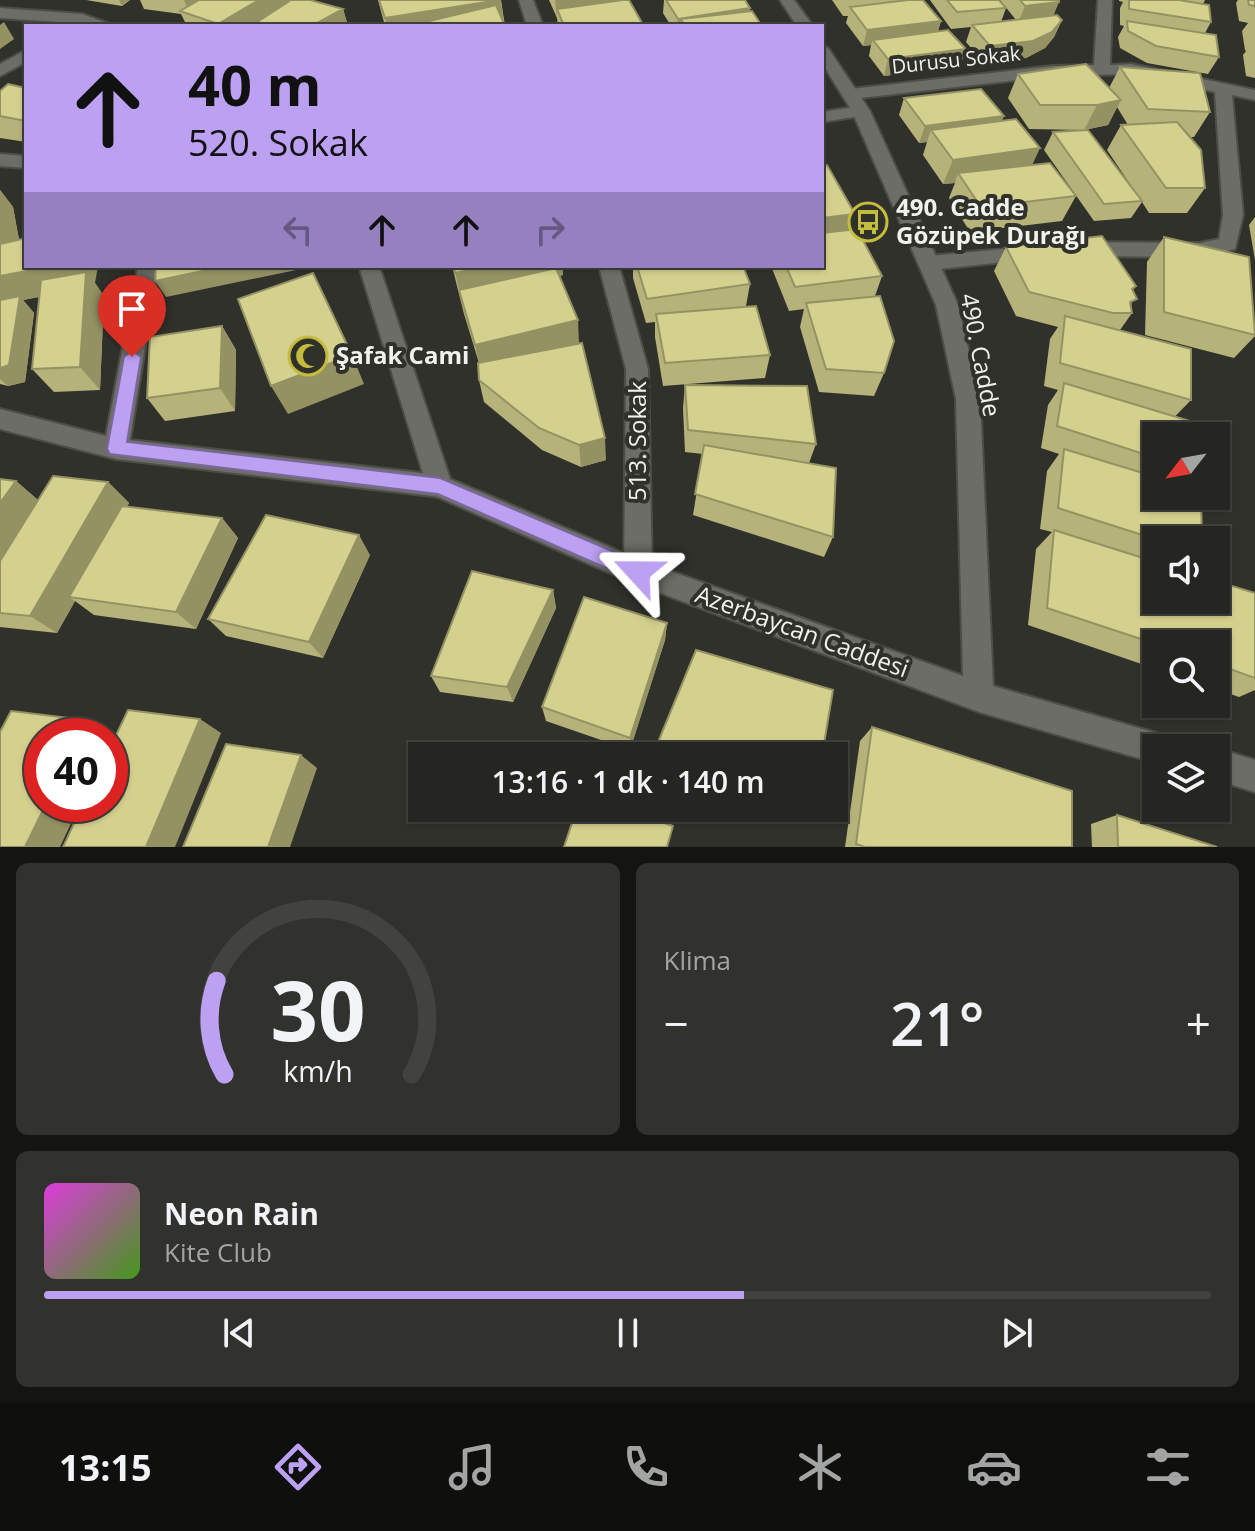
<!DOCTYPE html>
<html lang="tr">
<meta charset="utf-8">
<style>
:root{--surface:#252521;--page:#31312e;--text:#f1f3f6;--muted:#a3a5a5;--line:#42423f;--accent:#bca0f2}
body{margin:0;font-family:"Open Sans",sans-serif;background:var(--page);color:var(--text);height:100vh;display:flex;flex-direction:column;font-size:30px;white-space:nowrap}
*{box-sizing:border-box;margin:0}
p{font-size:26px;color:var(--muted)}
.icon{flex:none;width:44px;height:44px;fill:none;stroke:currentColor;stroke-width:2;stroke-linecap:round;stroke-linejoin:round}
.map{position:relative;height:847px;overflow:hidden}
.sheet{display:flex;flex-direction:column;gap:16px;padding:16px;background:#141412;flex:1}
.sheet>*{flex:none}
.guide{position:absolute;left:24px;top:24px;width:800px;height:244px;border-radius:0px;box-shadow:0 2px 6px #0004,0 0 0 2px var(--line);background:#bca0f2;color:#111;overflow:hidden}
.needle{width:52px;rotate:239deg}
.controls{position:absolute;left:1142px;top:422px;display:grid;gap:16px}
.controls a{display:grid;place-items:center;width:88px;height:88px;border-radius:0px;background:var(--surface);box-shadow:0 2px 6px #0004,0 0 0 2px var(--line);font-size:40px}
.speed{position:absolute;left:24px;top:718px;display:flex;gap:16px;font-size:40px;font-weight:700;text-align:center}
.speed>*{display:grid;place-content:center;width:104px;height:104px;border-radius:50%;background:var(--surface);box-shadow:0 2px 6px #0004,0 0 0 2px var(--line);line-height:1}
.speed .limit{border:12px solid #d22;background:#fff;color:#111}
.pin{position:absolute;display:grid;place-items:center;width:68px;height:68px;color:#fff;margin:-82px -34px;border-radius:50% 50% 50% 0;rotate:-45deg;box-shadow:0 0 8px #0007}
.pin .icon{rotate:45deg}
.me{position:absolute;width:88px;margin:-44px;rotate:294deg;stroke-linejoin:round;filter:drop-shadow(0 0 6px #0008)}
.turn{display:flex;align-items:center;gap:28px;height:168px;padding:0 32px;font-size:36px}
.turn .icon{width:104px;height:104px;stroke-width:2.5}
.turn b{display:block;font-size:56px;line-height:68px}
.lanes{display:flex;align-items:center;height:76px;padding:0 32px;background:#0003;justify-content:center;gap:40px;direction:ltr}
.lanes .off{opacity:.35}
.big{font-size:60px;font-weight:600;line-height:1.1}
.sheet .tile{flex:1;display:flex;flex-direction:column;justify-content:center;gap:12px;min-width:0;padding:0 28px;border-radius:12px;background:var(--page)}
.sheet .dial{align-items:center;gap:0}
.dial svg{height:208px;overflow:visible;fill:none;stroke:var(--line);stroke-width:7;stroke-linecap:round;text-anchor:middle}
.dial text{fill:var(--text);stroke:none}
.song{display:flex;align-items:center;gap:24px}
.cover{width:96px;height:96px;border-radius:12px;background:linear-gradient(135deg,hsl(300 70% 55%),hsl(100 70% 35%))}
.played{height:8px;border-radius:4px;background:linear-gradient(90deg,var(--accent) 60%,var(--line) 60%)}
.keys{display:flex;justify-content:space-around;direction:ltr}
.heat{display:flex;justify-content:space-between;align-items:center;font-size:44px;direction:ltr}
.sheet .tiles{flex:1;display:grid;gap:16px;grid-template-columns:1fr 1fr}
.tile:last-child{grid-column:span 2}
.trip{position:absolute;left:408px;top:742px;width:440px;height:80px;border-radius:0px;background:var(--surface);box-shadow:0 2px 6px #0004,0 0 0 2px var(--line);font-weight:600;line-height:80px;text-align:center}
.dock{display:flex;height:128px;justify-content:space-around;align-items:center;background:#0f0f0d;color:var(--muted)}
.dock .icon{width:56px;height:56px}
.dock .on{color:var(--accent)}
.dock b{font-size:36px;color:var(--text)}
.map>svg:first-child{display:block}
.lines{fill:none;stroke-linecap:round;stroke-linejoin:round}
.minor-casing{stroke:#4d4d48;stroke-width:4}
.tertiary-casing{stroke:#4d4d48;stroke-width:4}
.minor{fill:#6d6d68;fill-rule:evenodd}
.tertiary{fill:#6d6d68;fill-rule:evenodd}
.wall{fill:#b6b37a}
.shaded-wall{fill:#949263}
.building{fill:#d4d08e;stroke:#949263;stroke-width:2}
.route{fill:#bca0f2;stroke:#7a689d;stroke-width:2}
.labels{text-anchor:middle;stroke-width:8;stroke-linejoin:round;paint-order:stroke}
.far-street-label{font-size:20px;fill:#f1f1ee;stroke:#31312c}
.poi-label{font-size:24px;font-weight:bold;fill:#f1f1ee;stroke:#31312c;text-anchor:start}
.street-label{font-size:24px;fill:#f1f1ee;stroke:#31312c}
</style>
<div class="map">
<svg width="1255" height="847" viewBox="0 0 1255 847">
<rect width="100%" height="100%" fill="#31312c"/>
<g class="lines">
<!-- minor casing -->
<g class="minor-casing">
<path id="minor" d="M519,0h14l10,26h-16z
M1098,0h14l-2,65 21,-1 124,26v10l-23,-5 11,120 -8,34 -35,8 -122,-1 -10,-7 10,-7 122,1 19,-4 4,-24 -8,-123 -84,-18 -79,2 -201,23 -8,-5 8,-5 201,-23 42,-1z
M26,50v12l-26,14v-12z
M861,106l9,5 -3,4 -45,7v-10z
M0,154l26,2v12l-26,-2z
M1034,246l10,7 -3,5 -111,12 -7,-2 -3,-5 3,-5 7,-2z
M138,266h20l-28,174 310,35 9,3 4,8 -4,8 -9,3 -324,-38 -116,-30v-20l106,27z
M599,266h20l29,103 4,203 -4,9 -10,4 -10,-4 -4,-9 2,-203z"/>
</g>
<!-- tertiary casing -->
<g class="tertiary-casing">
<path id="tertiary" d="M780,0h14l19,26h-16z
M0,8l82,6 33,12 -115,-8z
M822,46l6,2 42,63 88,194 22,94 13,287 177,51 5,11h-19v15l-177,-51 -351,-131 -197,-87 -4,-8 -68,-220h20l71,213 195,83 318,114 -7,-277 -20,-94 -84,-194 -30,-48z
M1216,748l39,12v32l-39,-12z"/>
</g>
<!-- minor -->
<use href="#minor" class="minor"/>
<!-- tertiary -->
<use href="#tertiary" class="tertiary"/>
</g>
<!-- wall -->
<path class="wall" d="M86,0h44l-8,6z
M140,0h170l33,9 5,17h-161l-6,-12 -37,-5z
M378,0h123l4,26h-120z
M549,0h80l13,23 -1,3h-83l-1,-8z
M664,0h81l5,11 12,15h-91l-8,-13z
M832,0h91l18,21 -3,10 28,18 -6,17 -76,10 -15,-20 2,-11 -8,1 -17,-23 2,-7h-5z
M930,0h69l7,8 -5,14 15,-2 -16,-20h59l-6,16 9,4 -8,17 -9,11 -19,10 -42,5 -18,-21 5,-15 -20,2z
M1119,0h86l-2,4 8,18 -6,11 14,24 -11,17 -61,-11 -27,-15 -2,-11 6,-11 -4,-1v-17l3,-6 -4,-1z
M1238,0h17v78l-9,-2 -3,-21 3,-4 -1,-1 -3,-19 6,-8 -9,-2 -3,-18z
M1120,67l90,45 -16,25h-4l15,51 -18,25h-38l-7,-11 -11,16 -37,3 -50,-71 9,-18 83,61 -29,-43 14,-25h7l-11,-18 -9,18 -24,5 -55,-1 -21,-31 10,-24 91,14z
M26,88v54l-26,-4v-47z
M904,98l98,23 30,44 44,31 -14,25 -92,11 -21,-34 6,-15 -12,1 -20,-29 4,-13 -8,1 -20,-28z
M0,190l13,17 6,33 76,43 9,13 -4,94 -46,2 -22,-23 7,-72 -16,3 11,13 -9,69 -17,4 -8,-2z
M1255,217v43l-6,-35z
M851,229l31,47 -7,20 9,77 -10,23 -55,-4 -19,-65 4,-18 -15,2 -18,-45h51z
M1164,237l91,87v12l-21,22 -89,-23 2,-73z
M1006,247l130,39 -3,4 -2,17 1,6 -12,17 71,70 -35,36v164l99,-7v97l-16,7 -23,-8v-45h-60v25l-128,-44 8,-76 16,-17 -12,-3 7,-58 12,-17 -18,-6 7,-43 10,-15 -14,-4 6,-47 8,-12 -42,-11 -22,-45z
M452,266h110l1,9 -4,1 20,68 27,116 -25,7 -39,-17 -58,-48 -5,-22v-17l-15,-49z
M633,266h110l7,18 -4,22 24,49 -5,23 -102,8 -8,-49v-15l-9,1 -13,-45z
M222,326l14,24 -1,61 -70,10 -18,-23z
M685,385l131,59 -7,19 24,74 -9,20 -131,-42 10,-61 -18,-2 -2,-44z
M0,479l16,2 22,19 70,-18 21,21 -2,4 95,11 16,20 -42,91 -102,-14 -19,-14 -18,32 -57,-6z
M370,555l-47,103 -97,-22 -18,-17z
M553,590l3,18 -43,94 -73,-10 -9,-16z
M667,623l-2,17 -35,110 -84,-29 -4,-14z
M872,727l200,120h-227l15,-106z
M769,808h44l-1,3 -9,10z
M1117,815l100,32h-125l-1,-23z"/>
<!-- shaded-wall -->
<path class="shaded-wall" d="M119,0h11l-8,6z
M184,0h27l-21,15z
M259,0h32l-27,26h-45l-1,-2z
M501,0l3,24 -14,2h-103l-2,-8z
M555,0h72l-70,9v9z
M1059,2l-7,17 -34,4 7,-17z
M750,8l-2,16 -67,-5v7h-4l1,-7z
M343,9l5,17h-36z
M1062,20l-8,17 -9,11 -19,10 -42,5 6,-17z
M941,21l-5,17 -63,2 -2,5 -8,1 4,-16z
M4,22l10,17 -14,10v-24z
M966,49l-6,17 -76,10 4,-17z
M1121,100l-13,25 -24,5 13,-25z
M1004,116l-7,17 -66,-3 -4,12 -8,1 6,-17z
M1040,148l-11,24 -71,1 -3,10 -12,1 10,-24z
M0,190l13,17 9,49 -22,7z
M855,214l-7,24 -26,4v-24z
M53,266h45l-3,17 9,13 -4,94 -20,-23 5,-80 -62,13 11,13 -9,69 -17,4 -8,-7v-103z
M226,266h80v2l-140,29 -11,-16z
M488,266h74l1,9 -102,22 -6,-24z
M578,320l1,24 -99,24 -5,-23z
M222,326l14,24 -1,61 -15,-23z
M352,355l12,29 -76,30 -17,-28z
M605,438l1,22 -25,7 -2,-22z
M16,481l24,21 -40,59v-58z
M108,482l21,21 -53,95 -7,-1 6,4 -18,32 -27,-17z
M222,518l16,20 -42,91 -20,-17z
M359,535l11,20 -47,103 -14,-16z
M553,590l3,18 -43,94 -6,-15z
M667,623l-2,17 -35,110v-12z
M200,719l21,14 -46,114h-29z
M86,720l26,13 -2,6v-3h-31z
M301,755l16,13 -27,79h-22z
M46,804h34l-20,43h-35z"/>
<!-- building -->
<path class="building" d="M199,0h60l-41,24 -38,-13z
M291,0h19l33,9 -31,17h-61z
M379,0h120l-114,18z
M623,0h6l13,23 -33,3h-45l-7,-17z
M666,0h79l5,8 -72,11z
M908,0h15l18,21 -74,9 -17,-23z
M947,0h52l7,8 -49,4z
M1020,0h39v2l-34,4z
M1129,0h50l30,5 2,17 -82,-13z
M1248,0h7v6l-6,-1z
M496,5l9,21h-96z
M752,11l10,15h-77l-4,-7z
M1057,15l5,5 -10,12 -19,9 -43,5 -18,-21z
M1127,21l89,14 3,22 -63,-11 -28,-15z
M631,23l2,3h-24z
M948,30l18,19 -78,10 -15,-19z
M1086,64l35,36 -24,5h-57l-22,-31z
M1120,67l80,6 10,39 -62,-3z
M8,84l18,4v33l-26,-5v-25z
M981,89l23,27 -79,10 -21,-28z
M1016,119l24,29 -87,12 -22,-30z
M1177,122l24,28 4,38h-39l-45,-63z
M1088,130l54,71 -38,3 -51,-72z
M1050,163l26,33 -95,11 -23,-34z
M827,165l28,49 -33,4v-52z
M857,229l25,47 -87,11 -9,-21h36v-33z
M1102,236l34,50 -4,3 5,10 -7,3 2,11h-19l-84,-21 -23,-45z
M1164,237l85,20 6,78 -91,-23z
M26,238v28h27l-53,10v-32z
M156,266h70l-71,15z
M453,266h35l-33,7z
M637,266h106l7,18 -103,15z
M556,268l22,52 -103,25 -16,-55z
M86,272l-6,95 -48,2 9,-89z
M313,273l39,82 -81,31 -33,-87z
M20,296l-11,69 -9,3v-68z
M880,296l14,45 -10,32 -58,-4 -20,-66z
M756,306l14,49 -105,8 -9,-49z
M1065,316l126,33v51l-131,-37z
M222,326l-2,62 -73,10 3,-61z
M582,343l23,95 -26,7 -40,-17 -60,-48 -1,-17z
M1064,383l129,39v14h-37v22l-99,-32z
M685,385l122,1 9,58 -128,-14z
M704,445l132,23 -3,69 -138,-43z
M1064,449l92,28v19h45l1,44h-44l-100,-32z
M53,476l55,6 -78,134 -30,-3v-52z
M0,479l16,2 -16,22z
M122,506l100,12 -46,94 -107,-15z
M266,515l93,20 -50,107 -101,-23z
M1054,530l102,32v38h60v-19l39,12v85l-39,-14v-20h-60l-109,-36z
M472,571l81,19 -46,97 -76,-11z
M584,597l83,26 -37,115 -88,-31z
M696,650l137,40 -11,66h-157l-11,-4z
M128,710l72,9 -54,128h-83l20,-43h27v-56z
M11,711l75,9 -7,16h-37v68h4l-21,43h-25v-115z
M872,727l200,64v56h-207l-9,-3z
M226,744l75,11 -33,92h-85z
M577,808h45l51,18 -6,21h-103z
M1117,815l100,32h-99z"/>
<!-- route -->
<path class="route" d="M132,351l9,6 -14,85 313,36 205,87 3,7 -3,7 -7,3 -200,-88 -328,-40 -3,-5 17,-92z"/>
<!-- icons -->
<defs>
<g id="bus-ring" transform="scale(2)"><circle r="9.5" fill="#31312c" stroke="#c4bc3d" stroke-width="1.5"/><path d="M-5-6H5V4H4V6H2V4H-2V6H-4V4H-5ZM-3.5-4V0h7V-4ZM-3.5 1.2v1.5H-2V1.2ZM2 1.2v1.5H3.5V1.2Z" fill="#c4bc3d"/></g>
<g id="mosque-ring" transform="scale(2)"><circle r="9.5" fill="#31312c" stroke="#c4bc3d" stroke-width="1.5"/><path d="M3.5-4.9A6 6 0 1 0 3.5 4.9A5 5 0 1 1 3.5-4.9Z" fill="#c4bc3d"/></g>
</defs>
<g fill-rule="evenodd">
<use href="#bus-ring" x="868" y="222"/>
<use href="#mosque-ring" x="308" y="356"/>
</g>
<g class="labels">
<!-- far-street labels -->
<g class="far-street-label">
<text transform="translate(956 60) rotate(-6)" y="7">Durusu Sokak</text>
</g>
<!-- poi labels -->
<g class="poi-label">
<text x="896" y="216">490. Cadde<tspan x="896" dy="28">Gözüpek Durağı</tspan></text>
<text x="336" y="364">Şafak Cami</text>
</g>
<!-- street labels -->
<g class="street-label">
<text transform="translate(980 355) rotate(79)" y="8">490. Cadde</text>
<text transform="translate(638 441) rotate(-90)" y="8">513. Sokak</text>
<text transform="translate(802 632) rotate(20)" y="8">Azerbaycan Caddesi</text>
</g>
</g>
</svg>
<div class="controls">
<a><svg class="needle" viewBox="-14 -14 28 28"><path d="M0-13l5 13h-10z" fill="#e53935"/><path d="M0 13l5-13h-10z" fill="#a3a5a5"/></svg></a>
<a><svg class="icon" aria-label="sound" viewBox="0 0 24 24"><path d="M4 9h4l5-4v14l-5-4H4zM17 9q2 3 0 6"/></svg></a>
<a><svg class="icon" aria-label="search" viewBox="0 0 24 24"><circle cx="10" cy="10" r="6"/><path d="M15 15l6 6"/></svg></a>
<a><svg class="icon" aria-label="layers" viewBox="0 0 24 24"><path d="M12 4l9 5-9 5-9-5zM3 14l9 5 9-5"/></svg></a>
</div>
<div class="speed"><div class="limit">40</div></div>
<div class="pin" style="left:132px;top:357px;background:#d93025"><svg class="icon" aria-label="arrive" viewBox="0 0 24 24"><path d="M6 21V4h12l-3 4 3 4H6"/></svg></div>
<svg class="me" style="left:638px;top:572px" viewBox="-20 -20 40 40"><path d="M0-17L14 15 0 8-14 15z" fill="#bca0f2" stroke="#fff" stroke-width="4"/></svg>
<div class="trip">13:16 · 1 dk · 140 m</div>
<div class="guide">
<div class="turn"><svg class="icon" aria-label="ahead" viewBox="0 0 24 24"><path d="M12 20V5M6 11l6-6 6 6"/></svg><div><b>40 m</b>520. Sokak</div></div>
<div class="lanes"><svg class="icon off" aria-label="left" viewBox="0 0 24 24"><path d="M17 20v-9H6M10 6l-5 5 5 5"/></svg><svg class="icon" aria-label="ahead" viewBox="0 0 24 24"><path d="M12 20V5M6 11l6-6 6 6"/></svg><svg class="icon" aria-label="ahead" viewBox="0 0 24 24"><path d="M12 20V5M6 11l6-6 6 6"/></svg><svg class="icon off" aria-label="right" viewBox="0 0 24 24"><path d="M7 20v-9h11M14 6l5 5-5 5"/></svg></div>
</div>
</div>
<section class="sheet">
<div class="tiles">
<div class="tile dial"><svg viewBox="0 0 100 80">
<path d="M14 69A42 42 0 1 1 86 69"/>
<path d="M14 69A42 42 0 0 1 11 33" stroke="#bca0f2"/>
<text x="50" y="56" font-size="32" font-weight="700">30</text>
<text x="50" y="72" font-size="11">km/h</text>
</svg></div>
<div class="tile"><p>Klima</p>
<div class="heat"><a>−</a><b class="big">21°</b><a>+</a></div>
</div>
<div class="tile">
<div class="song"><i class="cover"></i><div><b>Neon Rain</b><p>Kite Club</p></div></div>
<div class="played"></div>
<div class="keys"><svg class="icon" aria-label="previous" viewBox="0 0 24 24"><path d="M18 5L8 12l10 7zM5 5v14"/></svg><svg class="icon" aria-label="pause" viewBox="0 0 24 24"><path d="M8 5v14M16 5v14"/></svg><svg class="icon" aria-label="next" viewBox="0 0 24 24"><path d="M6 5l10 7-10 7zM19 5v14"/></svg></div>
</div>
</div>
</section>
<nav class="dock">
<b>13:15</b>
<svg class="icon on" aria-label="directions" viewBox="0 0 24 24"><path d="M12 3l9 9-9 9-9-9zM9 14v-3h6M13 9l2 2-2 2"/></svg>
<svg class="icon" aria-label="music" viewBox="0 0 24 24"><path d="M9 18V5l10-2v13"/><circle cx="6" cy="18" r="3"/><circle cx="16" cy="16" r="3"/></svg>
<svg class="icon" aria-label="phone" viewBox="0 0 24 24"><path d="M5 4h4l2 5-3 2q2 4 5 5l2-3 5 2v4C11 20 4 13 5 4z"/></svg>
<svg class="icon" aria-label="climate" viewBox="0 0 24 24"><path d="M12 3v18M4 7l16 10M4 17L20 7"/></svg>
<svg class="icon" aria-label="car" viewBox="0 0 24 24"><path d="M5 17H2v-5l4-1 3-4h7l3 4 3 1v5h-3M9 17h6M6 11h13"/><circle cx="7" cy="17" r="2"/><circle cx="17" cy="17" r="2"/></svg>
<svg class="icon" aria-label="filters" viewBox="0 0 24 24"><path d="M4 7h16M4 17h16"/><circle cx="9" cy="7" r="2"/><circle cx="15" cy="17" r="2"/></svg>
</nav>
